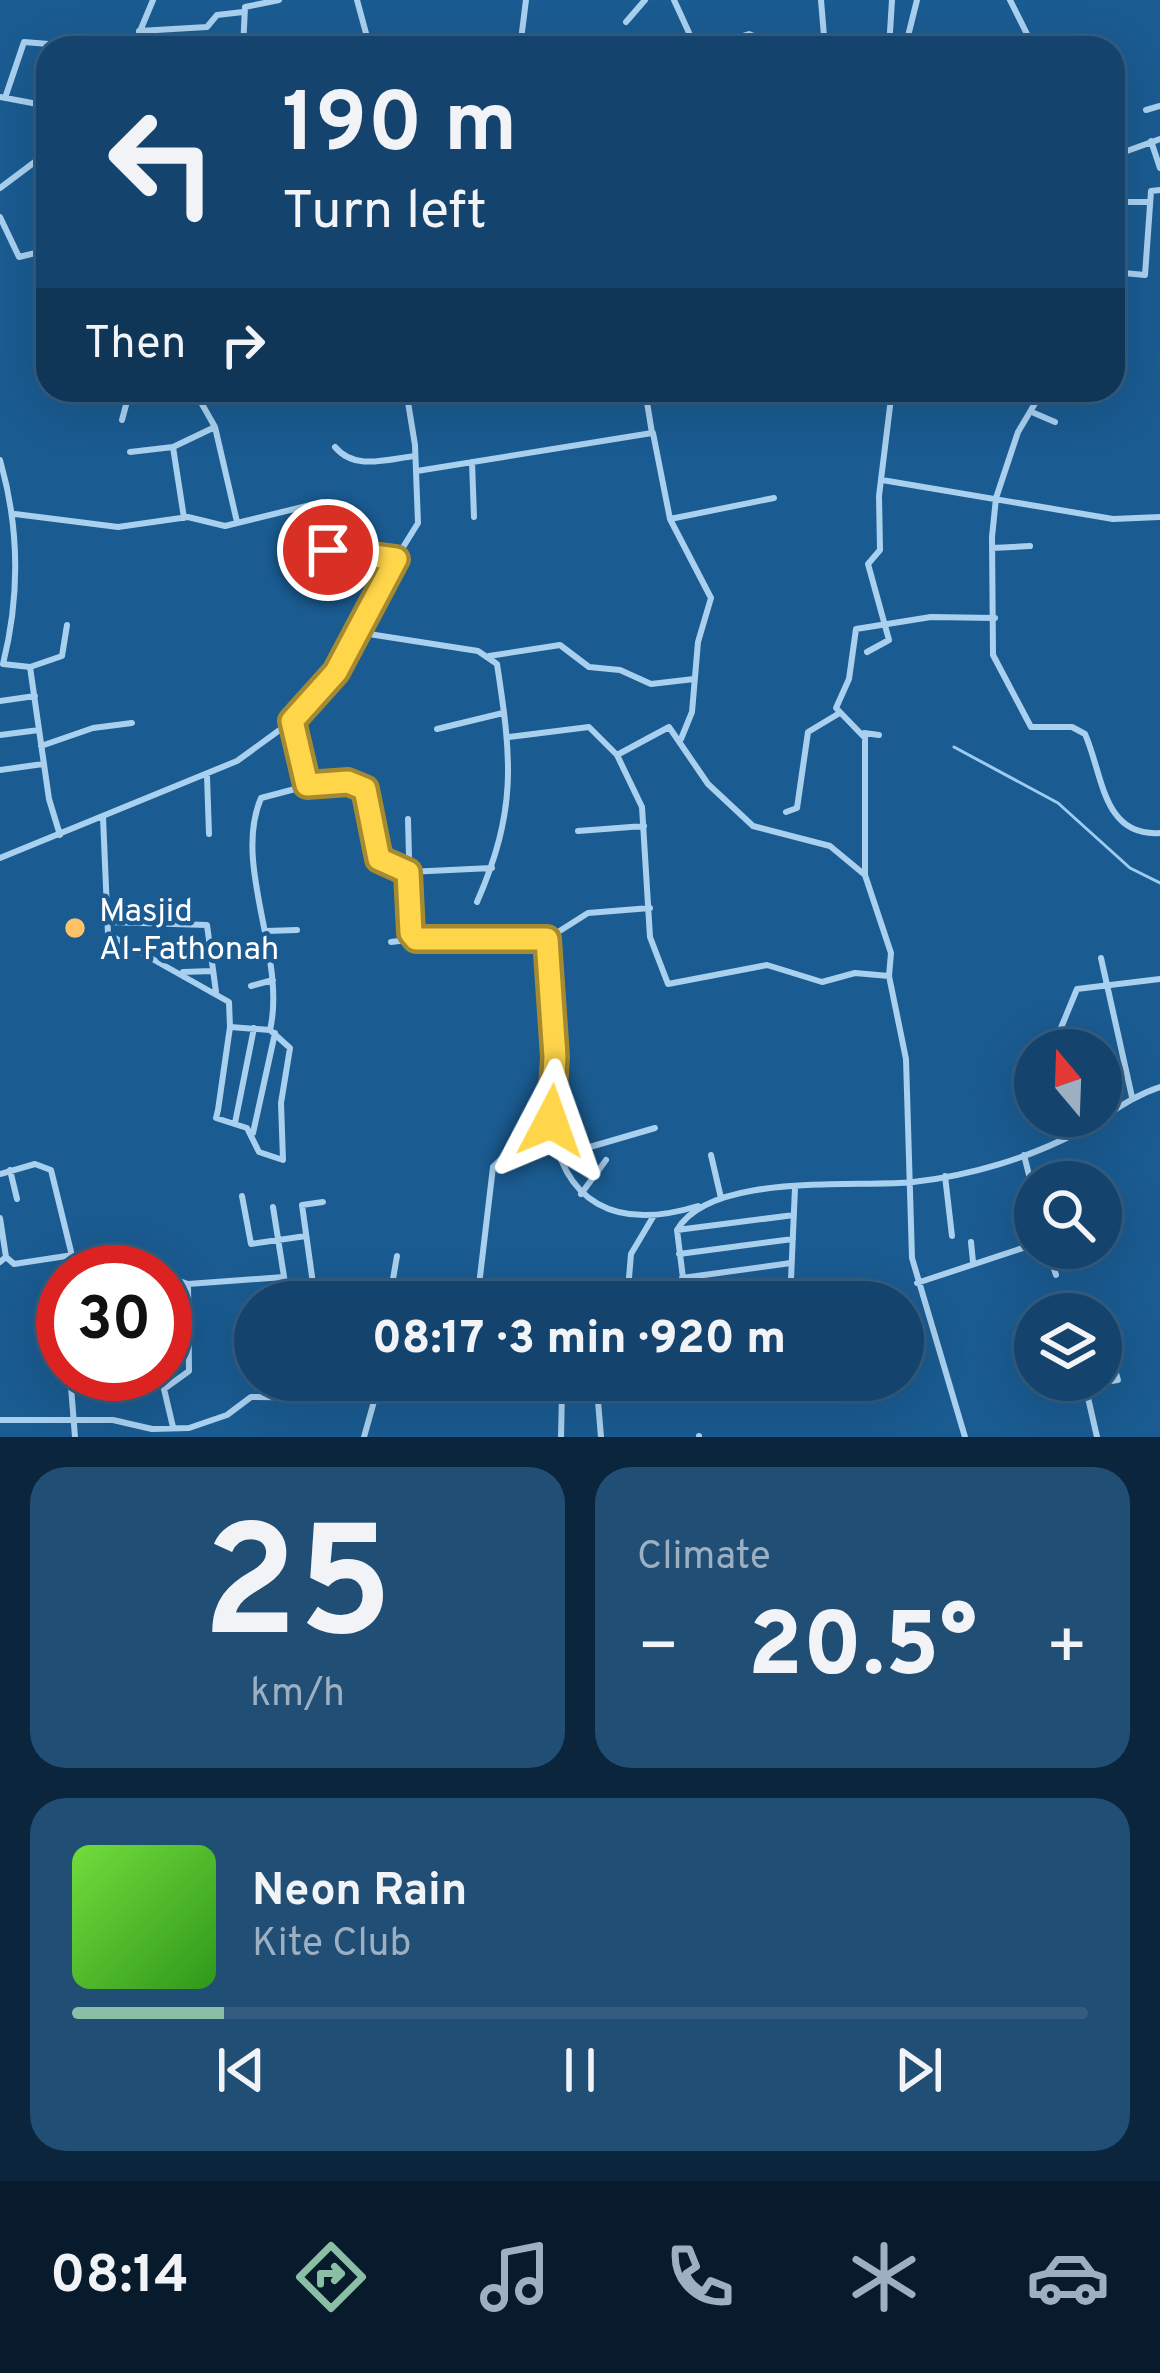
<!DOCTYPE html>
<meta charset="utf-8">
<style>
:root{--surface:#14446d;--page:#214e75;--text:#f1f3f6;--muted:#9db0c2;--line:#335c80;--accent:#8abfa5}
body{margin:0;font-family:Overpass,sans-serif;background:var(--page);color:var(--text);height:100vh;display:flex;flex-direction:column;font-size:45px;white-space:nowrap}
*{box-sizing:border-box;margin:0}
p{font-size:39px;color:var(--muted)}
.icon{flex:none;width:66px;height:66px;fill:none;stroke:currentColor;stroke-width:2;stroke-linecap:round;stroke-linejoin:round}
.map{position:relative;height:1437px;overflow:hidden}
.drawer{display:flex;flex-direction:column;gap:30px;padding:30px;background:#0b253c;flex:1}
.drawer>*{flex:none}
.hud{position:absolute;left:36px;top:36px;width:1089px;height:366px;border-radius:36px;box-shadow:0 12px 48px #0002,0 0 0 3px var(--line);background:#14446d;color:var(--text);overflow:hidden}
.needle{width:78px;rotate:341deg}
.controls{position:absolute;left:1014px;top:1029px;display:grid;gap:24px}
.controls a{display:grid;place-items:center;width:108px;height:108px;border-radius:50%;background:var(--surface);box-shadow:0 12px 48px #0002,0 0 0 3px var(--line);font-size:60px}
.speed{position:absolute;left:36px;top:1245px;display:flex;gap:24px;font-size:60px;font-weight:700;text-align:center}
.speed>*{display:grid;place-content:center;width:156px;height:156px;border-radius:50%;background:var(--surface);box-shadow:0 12px 48px #0002,0 0 0 3px var(--line);line-height:1}
.speed .limit{border:18px solid #d22;background:#fff;color:#111}
.pin{position:absolute;display:grid;place-items:center;width:102px;height:102px;color:#fff;margin:-51px;border:6px solid #fff;border-radius:50%;box-shadow:0 3px 12px #0007}
.me{position:absolute;width:132px;margin:-66px;rotate:4deg;stroke-linejoin:round;filter:drop-shadow(0 0 9px #0008)}
.turn{display:flex;align-items:center;gap:42px;height:252px;padding:0 48px;font-size:54px}
.turn .icon{width:156px;height:156px;stroke-width:2.5}
.turn b{display:block;font-size:84px;line-height:102px}
.then{display:flex;align-items:center;height:114px;padding:0 48px;background:#0003;gap:24px;font-size:45px}
.big{font-size:90px;font-weight:800;line-height:1.1}
.drawer .widget{flex:1;display:flex;flex-direction:column;justify-content:center;gap:18px;min-width:0;padding:0 42px;border-radius:36px;background:var(--page)}
.drawer .dial{align-items:center;gap:0}
.dial b{font-size:156px;line-height:1}
.song{display:flex;align-items:center;gap:36px}
.cover{width:144px;height:144px;border-radius:18px;background:linear-gradient(135deg,hsl(100 70% 55%),hsl(110 70% 35%))}
.played{height:12px;border-radius:6px;background:linear-gradient(90deg,var(--accent) 15%,var(--line) 15%)}
.keys{display:flex;justify-content:space-around;direction:ltr}
.heat{display:flex;justify-content:space-between;align-items:center;font-size:66px;direction:ltr}
.drawer .tiles{flex:1;display:grid;gap:30px;grid-template-columns:1fr 1fr}
.widget:last-child{grid-column:span 2}
.trip{position:absolute;left:234px;top:1281px;width:690px;height:120px;border-radius:60px;background:var(--surface);box-shadow:0 12px 48px #0002,0 0 0 3px var(--line);font-weight:800;line-height:120px;text-align:center}
.tab-bar{display:flex;height:192px;justify-content:space-around;align-items:center;background:#081b2c;color:var(--muted)}
.tab-bar .icon{width:84px;height:84px}
.tab-bar .current{color:var(--accent)}
.tab-bar b{font-size:54px;color:var(--text)}
.map>svg:first-child{display:block}
.lines{fill:none;stroke-linecap:round;stroke-linejoin:round}
.stream{stroke:#9ccdf1;stroke-width:3}
.minor{stroke:#a9d0ef;stroke-width:6}
.route-casing{stroke:#a68a30;stroke-width:30}
.route{stroke:#ffd54a;stroke-width:21}
.poi-dot{fill:#ffc267;stroke:#1a5b91;stroke-width:4.5}
.labels{text-anchor:middle;stroke-width:9;stroke-linejoin:round;paint-order:stroke}
.poi-label{font-size:33px;fill:#fff;stroke:#1a5b91;text-anchor:start}
</style>
<div class="map">
<svg width="1160" height="1437" viewBox="0 0 1160 1437">
<rect width="100%" height="100%" fill="#1a5b91"/>
<g class="lines">
<!-- stream -->
<path class="stream" d="M954,747l104,56 72,65 30,15"/>
<!-- minor -->
<path class="minor" d="M357,0l13,48
M674,0l22,48
M821,0l4,48
M1010,0l24,48
M626,22l19,-22
M139,31l68,-4 10,-12 26,-3
M729,40l20,-6 34,14
M133,48l20,-48
M243,48l2,-41 34,-7
M520,48l6,-48
M889,48l3,-48
M905,48l12,-48
M0,97l48,9
M5,98l19,-56 74,6
M1146,110l14,-4
M1151,141l9,27
M1113,156l47,-17
M0,188l48,-36
M1126,202h24
M0,217l19,40 29,-7
M1113,272l32,3 6,-84 9,-1
M194,390l21,37 22,95
M1043,390l-25,42 -22,66 -4,39 1,118 38,72h41l13,7c18,40 17,103 75,99
M1034,413l21,9
M122,420l8,-30
M653,433l17,86 104,-21
M173,447l11,71
M335,447c20,24 52,12 80,9
M130,452l43,-5 42,-20
M0,460c19,66 20,136 3,204l27,3 32,-11 5,-31
M472,462l2,55
M417,471l235,-38 -7,-43
M882,480l231,39 47,-2
M15,514l103,13 70,-10 37,9 98,-24 5,49
M670,519l41,79 -13,44 -6,70 -11,27
M297,547l98,12
M992,548l38,-2
M356,632l122,19 19,13c15,97 20,146 -20,238
M867,652l22,-12 -21,-76 12,-14 -1,-54 13,-106
M489,656l71,-11 29,22 31,3 31,14 43,-5
M30,667l19,132 11,36
M0,701l35,-5
M292,721l15,64
M437,729l66,-16
M864,733l15,2
M0,735l39,-5
M509,737l80,-10 28,28 52,-28 39,57 45,42 77,20 35,29
M41,746l52,-18 39,-5
M617,755l25,52 8,130 18,47 99,-19 55,17 33,-9 34,3
M0,770l43,-6
M207,776l2,58
M786,812l11,-4 11,-76 30,-18
M103,817l5,117 121,68 1,25 -12,83 -2,8 31,10 12,24 24,8 -2,-57 9,-55 -20,-18 -40,-3
M408,819l3,114 5,6h131l41,-26 62,-5
M578,831l66,-5
M0,858l237,-97 55,-40 44,-49 35,-73 47,-76 -3,-78 -9,-55
M106,922l101,3 9,67
M266,931l31,-1
M547,939c0,41 7,82 8,122 0,19 -7,38 -4,56 10,88 66,114 147,89
M391,942l25,-3
M137,948l74,-1
M1101,958l31,139
M183,972l29,-1
M251,986l22,-6
M270,1030c17,-73 -38,-164 -9,-232l53,-14 42,-1 15,17 12,64 25,8 84,-4
M1059,1050l-1,-15 19,-46 83,-10
M235,1123l19,-95
M253,1133l22,-100
M711,1155l10,43
M1024,1155l11,44
M559,1156l96,-28
M10,1170l7,29
M0,1174l35,-10 16,6 24,98
M945,1176l7,60
M581,1194l25,-34
M242,1196l9,48 55,-8
M1101,1197l1,-1
M273,1207l15,95
M0,1218l6,39 -6,5
M677,1230l117,-15
M971,1242l2,20
M1047,1248l9,27
M679,1254l114,-15
M6,1257l8,7 59,-9
M75,1268l61,4
M165,1276l23,8 1,87 -25,18 9,38
M682,1278l109,-15
M917,1283l118,-39
M188,1284l96,-7
M300,1302l15,-4 -13,-93 21,-3
M389,1302l8,-46
M477,1302l16,-135 57,-55
M627,1302l4,-48 22,-37
M686,1302l-9,-72c34,-58 177,-42 236,-48 56,-6 117,-24 167,-51 28,-15 49,-34 80,-44
M690,1302l101,-16
M790,1302l5,-114
M70,1374l5,63
M446,1380l116,11 68,-11
M1065,1388l53,-8 -11,-38
M597,1389l4,48
M1086,1389l11,48
M0,1420h113l39,9 37,-1 38,-13 24,-18 98,1 43,-18
M364,1437l14,-50
M561,1437l1,-46
M699,1437v-1
M965,1437l-53,-179 -6,-199 -17,-83 2,-23 -26,-78v-137l-29,-30 13,-29 7,-50 75,-12 64,1"/>
</g>
<g class="lines">
<!-- route casing -->
<g class="route-casing">
<path id="route" d="M328,550l68,9 -60,113 -44,49 15,64 41,-3 17,7 14,70 29,13 3,61 5,6h131l8,118 -4,64"/>
</g>
<!-- route -->
<use href="#route" class="route"/>
</g>
<!-- markers -->
<circle class="poi-dot" cx="75" cy="928" r="12"/>
<g class="labels">
<!-- poi labels -->
<g class="poi-label">
<text x="99" y="921">Masjid<tspan x="99" dy="38">Al-Fathonah</tspan></text>
</g>
</g>
</svg>
<div class="controls">
<a><svg class="needle" viewBox="-14 -14 28 28"><path d="M0-13l5 13h-10z" fill="#e53935"/><path d="M0 13l5-13h-10z" fill="#9db0c2"/></svg></a>
<a><svg class="icon" aria-label="search" viewBox="0 0 24 24"><circle cx="10" cy="10" r="6"/><path d="M15 15l6 6"/></svg></a>
<a><svg class="icon" aria-label="layers" viewBox="0 0 24 24"><path d="M12 4l9 5-9 5-9-5zM3 14l9 5 9-5"/></svg></a>
</div>
<div class="speed"><div class="limit">30</div></div>
<div class="pin" style="left:328px;top:550px;background:#d93025"><svg class="icon" aria-label="arrive" viewBox="0 0 24 24"><path d="M6 21V4h12l-3 4 3 4H6"/></svg></div>
<svg class="me" style="left:551px;top:1121px" viewBox="-20 -20 40 40"><path d="M0-17L14 15 0 8-14 15z" fill="#ffd54a" stroke="#fff" stroke-width="4"/></svg>
<div class="trip">08:17 · 3 min · 920 m</div>
<div class="hud">
<div class="turn"><svg class="icon" aria-label="left" viewBox="0 0 24 24"><path d="M17 20v-9H6M10 6l-5 5 5 5"/></svg><div><b>190 m</b>Turn left</div></div>
<div class="then">Then<svg class="icon" aria-label="right" viewBox="0 0 24 24"><path d="M7 20v-9h11M14 6l5 5-5 5"/></svg></div>
</div>
</div>
<section class="drawer">
<div class="tiles">
<div class="widget dial"><b>25</b><p>km/h</p></div>
<div class="widget"><p>Climate</p>
<div class="heat"><a>−</a><b class="big">20.5°</b><a>+</a></div>
</div>
<div class="widget">
<div class="song"><i class="cover"></i><div><b>Neon Rain</b><p>Kite Club</p></div></div>
<div class="played"></div>
<div class="keys"><svg class="icon" aria-label="previous" viewBox="0 0 24 24"><path d="M18 5L8 12l10 7zM5 5v14"/></svg><svg class="icon" aria-label="pause" viewBox="0 0 24 24"><path d="M8 5v14M16 5v14"/></svg><svg class="icon" aria-label="next" viewBox="0 0 24 24"><path d="M6 5l10 7-10 7zM19 5v14"/></svg></div>
</div>
</div>
</section>
<nav class="tab-bar">
<b>08:14</b>
<svg class="icon current" aria-label="directions" viewBox="0 0 24 24"><path d="M12 3l9 9-9 9-9-9zM9 14v-3h6M13 9l2 2-2 2"/></svg>
<svg class="icon" aria-label="music" viewBox="0 0 24 24"><path d="M9 18V5l10-2v13"/><circle cx="6" cy="18" r="3"/><circle cx="16" cy="16" r="3"/></svg>
<svg class="icon" aria-label="phone" viewBox="0 0 24 24"><path d="M5 4h4l2 5-3 2q2 4 5 5l2-3 5 2v4C11 20 4 13 5 4z"/></svg>
<svg class="icon" aria-label="climate" viewBox="0 0 24 24"><path d="M12 3v18M4 7l16 10M4 17L20 7"/></svg>
<svg class="icon" aria-label="car" viewBox="0 0 24 24"><path d="M5 17H2v-5l4-1 3-4h7l3 4 3 1v5h-3M9 17h6M6 11h13"/><circle cx="7" cy="17" r="2"/><circle cx="17" cy="17" r="2"/></svg>
</nav>
